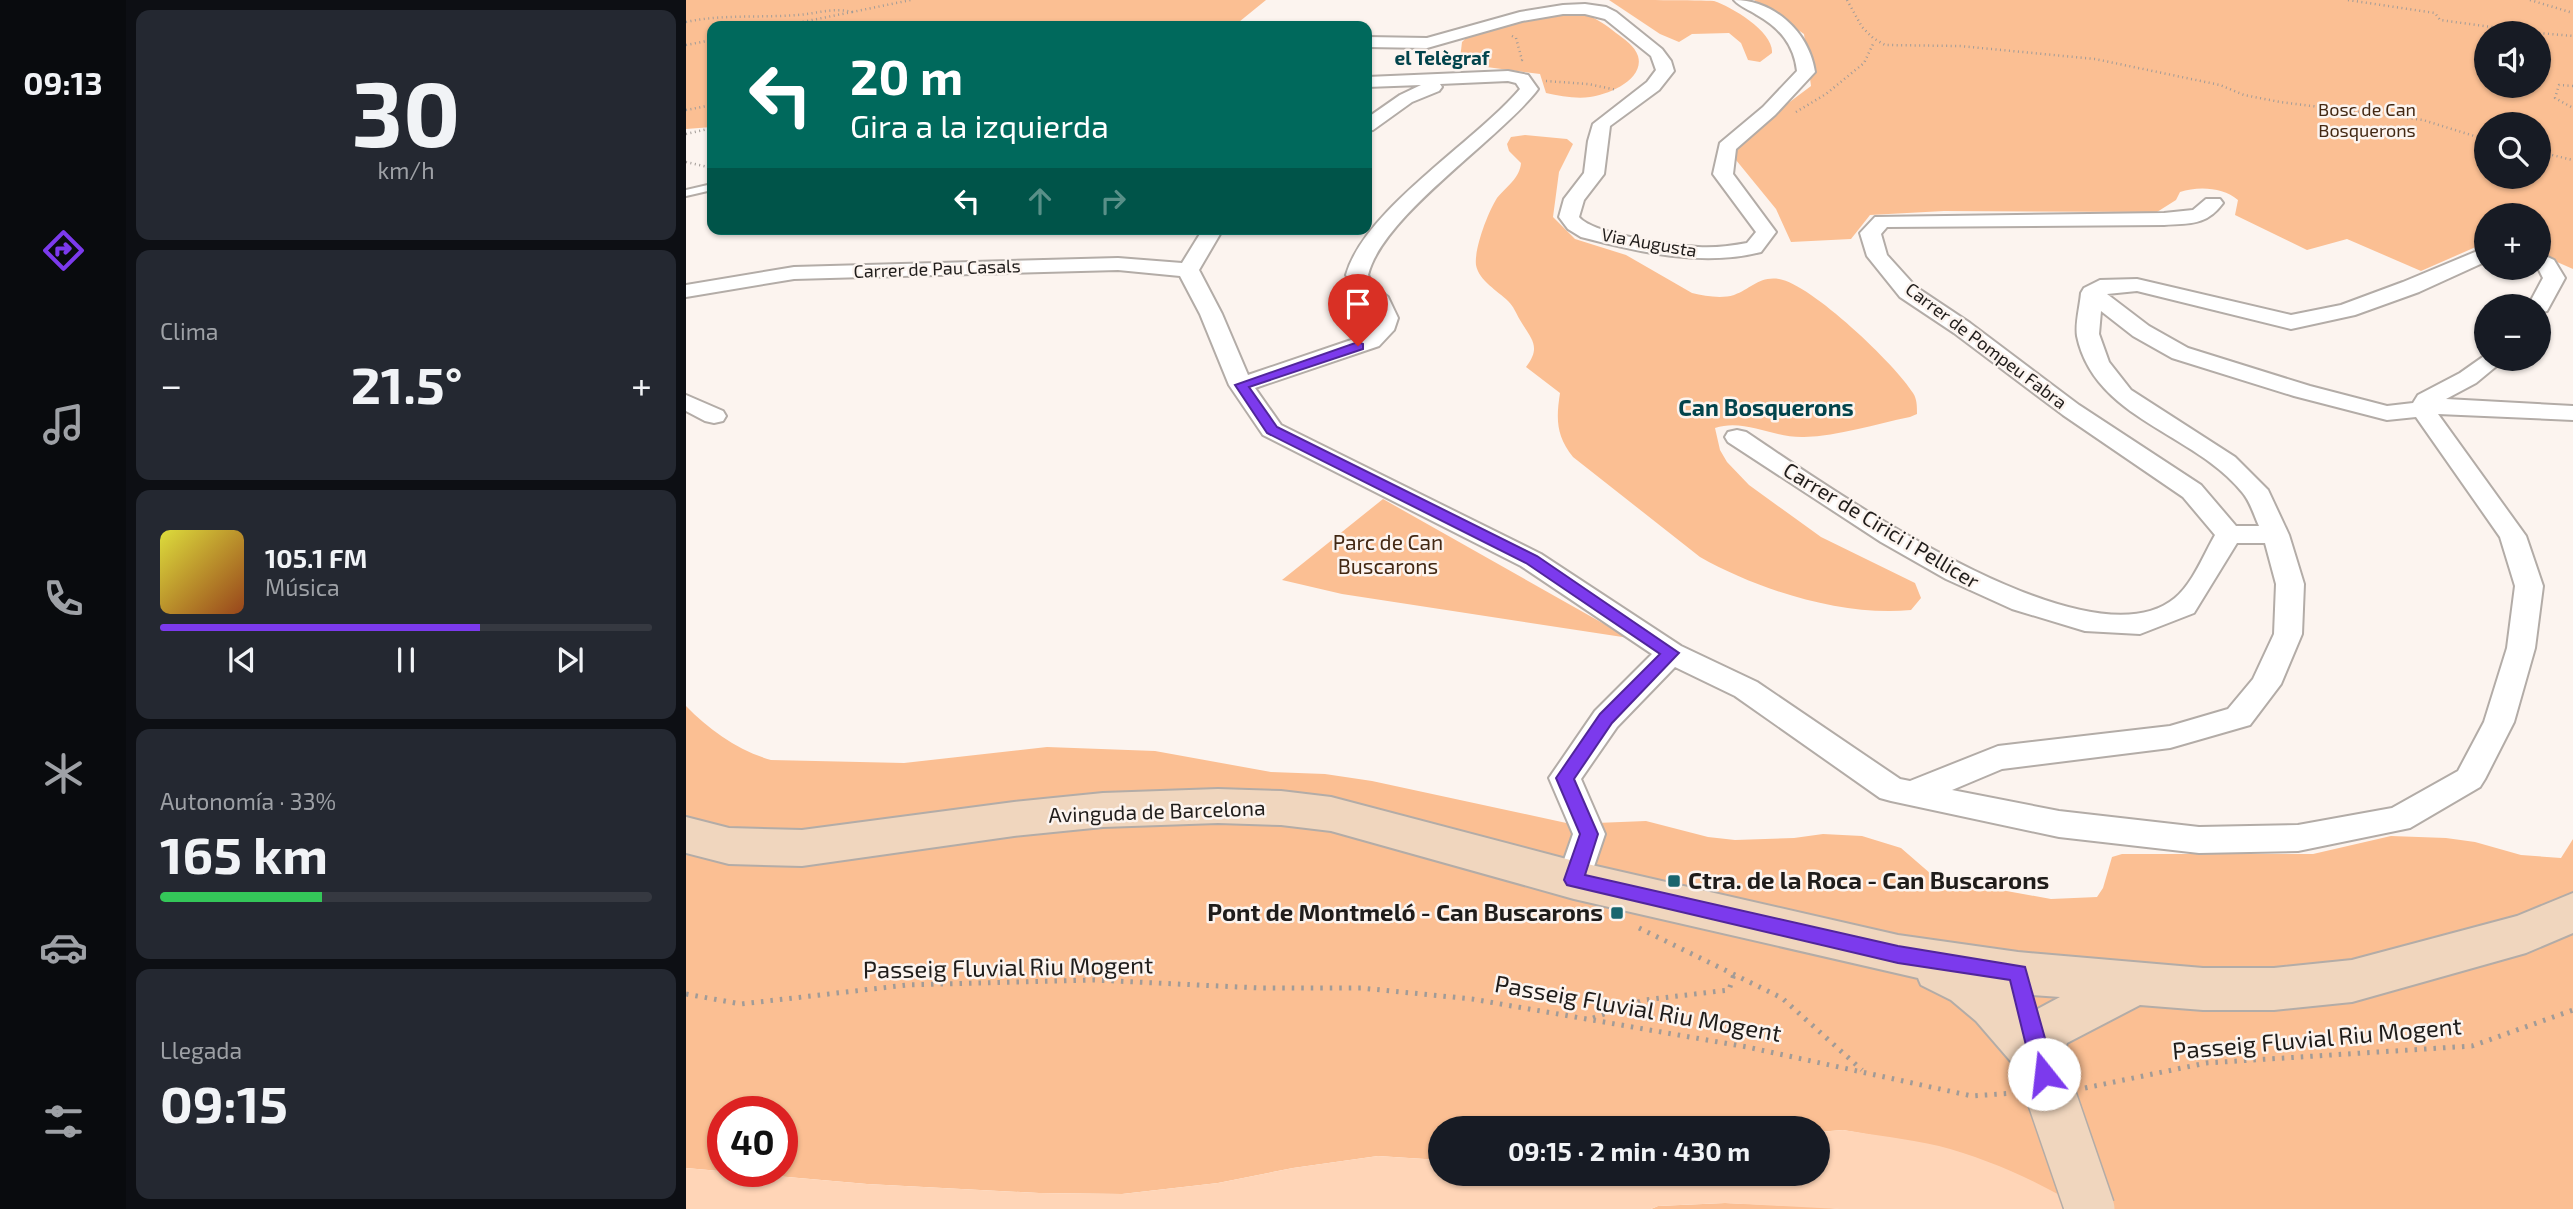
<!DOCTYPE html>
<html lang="es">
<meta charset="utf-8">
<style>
:root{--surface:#171b24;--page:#242831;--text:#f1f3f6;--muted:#9ea1a6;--line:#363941;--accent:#7c3aed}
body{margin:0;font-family:"Exo 2",sans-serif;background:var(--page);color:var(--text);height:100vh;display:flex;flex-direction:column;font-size:26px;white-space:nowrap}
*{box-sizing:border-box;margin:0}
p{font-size:23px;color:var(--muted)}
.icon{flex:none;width:38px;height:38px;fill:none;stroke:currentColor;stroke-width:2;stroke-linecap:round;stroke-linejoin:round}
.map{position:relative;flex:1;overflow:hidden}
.sheet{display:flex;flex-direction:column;gap:10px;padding:10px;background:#0d0f14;width:560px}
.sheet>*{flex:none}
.hud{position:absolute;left:21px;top:21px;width:665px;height:214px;border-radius:14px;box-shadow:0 2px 5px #0004;background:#00695c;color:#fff;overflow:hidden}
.buttons{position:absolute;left:1788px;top:21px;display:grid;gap:14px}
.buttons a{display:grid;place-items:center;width:77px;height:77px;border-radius:50%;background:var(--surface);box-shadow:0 2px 5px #0004;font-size:35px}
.speed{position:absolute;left:21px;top:1096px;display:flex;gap:14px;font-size:35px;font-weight:700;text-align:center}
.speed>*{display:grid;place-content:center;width:91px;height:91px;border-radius:50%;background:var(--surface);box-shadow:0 2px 5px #0004;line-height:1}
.speed .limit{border:10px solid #d22;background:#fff;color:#111}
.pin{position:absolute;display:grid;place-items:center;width:60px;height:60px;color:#fff;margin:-72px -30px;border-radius:50% 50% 50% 0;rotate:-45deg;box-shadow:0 0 7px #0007}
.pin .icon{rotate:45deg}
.me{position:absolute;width:77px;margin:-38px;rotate:344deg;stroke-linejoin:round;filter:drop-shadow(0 0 5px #0008)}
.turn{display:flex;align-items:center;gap:24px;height:147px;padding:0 28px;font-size:32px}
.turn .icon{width:91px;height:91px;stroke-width:2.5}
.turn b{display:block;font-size:49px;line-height:60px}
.lanes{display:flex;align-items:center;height:66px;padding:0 28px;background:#0003;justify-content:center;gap:35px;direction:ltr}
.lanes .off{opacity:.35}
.big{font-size:52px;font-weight:700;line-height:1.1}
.sheet .tile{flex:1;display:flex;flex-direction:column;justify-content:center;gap:10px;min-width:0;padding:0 24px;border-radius:14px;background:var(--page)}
.sheet .dial{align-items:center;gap:0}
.dial b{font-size:91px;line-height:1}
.song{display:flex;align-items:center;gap:21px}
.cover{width:84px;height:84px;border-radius:10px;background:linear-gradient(135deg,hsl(60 70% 55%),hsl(20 70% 35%))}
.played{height:7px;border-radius:4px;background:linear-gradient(90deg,var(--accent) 65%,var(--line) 65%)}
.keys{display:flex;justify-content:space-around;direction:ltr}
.heat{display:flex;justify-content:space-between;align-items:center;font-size:38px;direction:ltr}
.charge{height:10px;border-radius:5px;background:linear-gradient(90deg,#34c759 33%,var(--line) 0)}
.trip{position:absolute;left:742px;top:1116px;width:402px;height:70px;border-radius:35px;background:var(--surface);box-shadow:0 2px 5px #0004;font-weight:700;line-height:70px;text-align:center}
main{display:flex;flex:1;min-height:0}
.menu{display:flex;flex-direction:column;width:126px;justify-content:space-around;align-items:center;background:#090b0e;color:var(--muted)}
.menu .icon{width:49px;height:49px}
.menu .active{color:var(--accent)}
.menu b{font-size:32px;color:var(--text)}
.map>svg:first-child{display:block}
.green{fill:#fbbf93;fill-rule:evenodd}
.water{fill:#ffd5b7}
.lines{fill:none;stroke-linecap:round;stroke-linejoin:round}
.lane-casing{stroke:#b3aca7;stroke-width:4}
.street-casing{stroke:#b3aca7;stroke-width:4}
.secondary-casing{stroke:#b3aca7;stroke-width:4}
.path-far1{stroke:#a19b97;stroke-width:2.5;stroke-dasharray:1 3.5;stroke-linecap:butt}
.path{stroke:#a19b97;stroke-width:5;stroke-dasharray:2.5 7;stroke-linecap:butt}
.lane{fill:#fff;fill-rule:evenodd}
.street{fill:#fff;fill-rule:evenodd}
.secondary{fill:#f0d6be;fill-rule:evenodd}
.secondary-bridge-casing{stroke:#b3aca7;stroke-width:52;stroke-linecap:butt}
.secondary-bridge{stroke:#f0d6be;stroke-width:49}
.route{fill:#7c3aed;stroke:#51269a;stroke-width:2}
.poi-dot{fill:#19656e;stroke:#fcf4ef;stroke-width:2.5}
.labels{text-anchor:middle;stroke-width:5;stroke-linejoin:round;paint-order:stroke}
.far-park-label{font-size:18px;fill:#432813;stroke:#fcf4ef}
.far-street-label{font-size:18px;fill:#201d1b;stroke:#fcf4ef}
.far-neighbourhood-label{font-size:19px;font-weight:bold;fill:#02444c;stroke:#fcf4ef}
.street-label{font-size:21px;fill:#201d1b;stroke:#fcf4ef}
.park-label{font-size:21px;fill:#432813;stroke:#fcf4ef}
.neighbourhood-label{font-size:23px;font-weight:bold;fill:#02444c;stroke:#fcf4ef}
.near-poi-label{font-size:24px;font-weight:bold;fill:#201d1b;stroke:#fcf4ef;text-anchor:start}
.near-street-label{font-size:24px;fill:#201d1b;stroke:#fcf4ef}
</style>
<main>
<nav class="menu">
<b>09:13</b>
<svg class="icon active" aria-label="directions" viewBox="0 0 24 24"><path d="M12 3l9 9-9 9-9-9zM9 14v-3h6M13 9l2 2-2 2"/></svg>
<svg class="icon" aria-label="music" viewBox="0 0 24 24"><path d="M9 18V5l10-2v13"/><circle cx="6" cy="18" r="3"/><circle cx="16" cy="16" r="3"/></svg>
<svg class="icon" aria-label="phone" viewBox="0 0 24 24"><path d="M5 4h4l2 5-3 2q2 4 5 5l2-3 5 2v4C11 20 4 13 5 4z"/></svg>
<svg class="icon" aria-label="climate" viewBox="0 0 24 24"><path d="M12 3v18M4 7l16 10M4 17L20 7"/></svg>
<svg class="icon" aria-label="car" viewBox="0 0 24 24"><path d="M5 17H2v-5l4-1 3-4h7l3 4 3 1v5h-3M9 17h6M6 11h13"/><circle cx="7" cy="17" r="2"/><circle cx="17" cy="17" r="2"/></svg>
<svg class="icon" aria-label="filters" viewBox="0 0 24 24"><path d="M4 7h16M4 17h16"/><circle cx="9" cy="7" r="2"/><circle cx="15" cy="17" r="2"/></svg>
</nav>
<section class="sheet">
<div class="tile dial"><b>30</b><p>km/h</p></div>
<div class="tile"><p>Clima</p>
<div class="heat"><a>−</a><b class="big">21.5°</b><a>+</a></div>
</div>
<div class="tile">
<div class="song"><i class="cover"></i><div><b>105.1 FM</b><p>Música</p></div></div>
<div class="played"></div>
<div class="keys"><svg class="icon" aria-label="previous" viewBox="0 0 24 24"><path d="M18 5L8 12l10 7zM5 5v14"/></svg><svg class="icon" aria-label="pause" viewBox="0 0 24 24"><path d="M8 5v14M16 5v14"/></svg><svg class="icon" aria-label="next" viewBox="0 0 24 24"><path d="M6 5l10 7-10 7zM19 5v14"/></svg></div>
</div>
<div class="tile"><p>Autonomía · 33%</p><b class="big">165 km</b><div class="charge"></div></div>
<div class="tile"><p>Llegada</p><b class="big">09:15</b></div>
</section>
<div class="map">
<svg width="1887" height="1209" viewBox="0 0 1887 1209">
<rect width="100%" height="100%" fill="#fcf4ef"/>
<!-- green -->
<path class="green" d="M0,0h580l-32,26h-522v101l-26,2z
M923,0c19,0 91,0 105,1 18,6 60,31 58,52l-12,9 -12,-2 -7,-17 -12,-10 -37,1 -13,8 -19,-8z
M1068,0h819v269l-34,-15v-39h-52v31h-9l-57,25 -74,-32 -40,11 -72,-35 3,-15c-15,-13 -40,-14 -58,-8l-4,8 -19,12 -213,-1 -74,4 -19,24 -60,3 -15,-33 -49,-60 84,-63 -7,-52zM1801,33h52v53h-52zM1801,124h52v53h-52z
M848,12c15,1 33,-1 49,2 12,3 23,11 33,19 8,6 19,13 22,23 7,24 -31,39 -48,41 -14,2 -30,-1 -44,-4l-6,-19 -76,-10 -4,-5 2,-17 5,-5z
M839,135l42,4 6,5 -14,28 -6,45 22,22 51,16 66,38c13,3 29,6 42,2 17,-6 25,-19 45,-16 32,5 117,86 134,114 4,6 4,13 4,21l-7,3c-35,7 -71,19 -106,20 -31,1 -60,-19 -89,-9l5,22 7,12 22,23 72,52 94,46 6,15 -10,12c-67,7 -153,-20 -211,-53l-127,-100c-17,-21 -17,-38 -13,-64l-34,-26c16,-21 5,-28 -6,-47 -4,-7 -6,-13 -12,-19 -10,-10 -29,-20 -32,-36 -2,-16 12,-53 21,-67 9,-11 23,-20 24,-35l-12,-12 -2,-7 4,-7z
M697,499l246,139 -287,-44 -60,-14z
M0,706c23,24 53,45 85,54l133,3 143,-16 108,4 116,21 54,2 47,7 199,43 75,-3 62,16 27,3 59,-2 29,-4 39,2 39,12 30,26 15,6 105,19 46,-2 6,-9 9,-31 10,-3h191l78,-18 55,2 29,4 46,13 40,3 12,-19v370h-490l-82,-41 -62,-21 -96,-17 -25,2v-3h-378v31l-62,-4 -85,12 -75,15 -96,11 -83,-1 -172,-9 -181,-16zM37,1111h59v60h-59z
M1039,1203l98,4 16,2h-188l7,-3z"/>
<!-- water -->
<path class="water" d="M1157,1130c32,5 65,9 96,16 50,13 101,36 144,63h-244l-114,-6 -67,3 -7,3h-965v-41l181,16 172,9 83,1 96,-11 75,-15 85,-12 62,4v14h378v-42z"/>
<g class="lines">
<!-- lane casing -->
<g class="lane-casing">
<path id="lane" d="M26,184v6l-26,6v-6z"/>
</g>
<!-- street casing -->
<g class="street-casing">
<path id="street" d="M1048,0c40,0 75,32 81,72l-40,43 -39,34 -3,25 43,58 -15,20c-59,15 -122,0 -180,-15l-13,-8 -9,-12 5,-18 20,-26 4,-32 5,-17 54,-42 9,-12 -5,-14 -46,-37 -20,-5h-22l-41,7 -95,27 -60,-1v-10l60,1 93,-26 43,-7 22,-1 21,3 10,5 46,37 9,12 3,10 -15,19 -49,36 -6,48 -20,26 -5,17c15,18 94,28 119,30 17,1 33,-1 49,-4l9,-11 -43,-58 7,-31 43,-36 34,-36c-3,-26 -17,-43 -40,-56 -7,-5 -17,-8 -23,-15z
M822,71l20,4 10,14 -3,4c-41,50 -153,124 -167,182l5,10 15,12 10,21 -4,12 -15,16 -124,42 26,37 260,129 140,92 76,36 143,97 10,2 88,-35 172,-20 58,-17 25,-30 21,-45 2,-50 -11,-41h-28l-43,70 -54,21 -55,-3 -73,-22 -66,-30 -65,-37 -153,-100 -3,-5 3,-5 9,-2 9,2c78,52 341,239 429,166 18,-15 29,-44 40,-63l-32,-38 -120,-82 -109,-82 -54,-36 -33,-41 -7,-23 15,-16 289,-4 29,-3 13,-11h14l3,4c-17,23 -33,20 -59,22l-277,2 -6,7 6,21 29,32 54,36 109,82 122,80 35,41h23c-5,-11 -9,-25 -17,-34 -47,-59 -148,-73 -165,-156 -2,-13 3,-30 4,-43l3,-5 16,-8 37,-1 154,36 50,-10 62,-23 84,-35v14l-68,31 -64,23 -64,14 -154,-38 -30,3 42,32 39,22 122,38 77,20 26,-3 5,-8 42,-22 27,-19v5h18l-29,24 -30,16 127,7v14l-135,-6 88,122 17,50 -8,62 -21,74 -29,57 -5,8 -70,41 -112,23 -99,2 -140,-16 -168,-36 -11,-3 -145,-102 -60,-29 -58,60 -36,52 24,55 -19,56 -12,4 -12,-4 -5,-10 16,-46 -24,-56 46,-67 57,-57 -131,-88 -258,-131 -34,-50 -29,-71 -20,-38 -62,-6 -324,9 -108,18v-12l108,-18 324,-9 64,5 21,-34h20l-24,41 23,44 26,61 115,-39 10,-9 3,-9c-7,-17 -21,-27 -30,-43 18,-65 129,-133 174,-186l-4,-6 -8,-2 -68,3 2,3 -3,4 -27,11 -39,28 -6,1v-13l33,-23 21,-10 -54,2v-10zM1415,311l32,25 39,22 122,38 93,24 29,-3 84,120 15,49 -8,62 -23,74 -26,49 -66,37 -94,17 -99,2 -140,-16 -107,-21 50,-21 168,-21 80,-23 31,-41 21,-50 2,-50 -15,-49 -21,-45 -33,-33 -104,-67 -22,-28 -10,-28z
M1853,253l15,7 11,18 -18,33 -8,2v-7h-11l15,-28 -5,-10z
M0,395l37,16 3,5 -3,5 -9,2 -9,-2 -19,-10z"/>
</g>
<!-- secondary casing -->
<g class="secondary-casing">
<path id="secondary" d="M532,789l63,2 50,6 243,64 324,74 120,17 185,16h71l78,-8 165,-44 56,-23v40l-47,20 -174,49 -78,8h-71l-63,-5 -73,38 -11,29 -18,7 -18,-7 -44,-51 -25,-21 -30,-15 -3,-7 -344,-79 -243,-68 -50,-6 -63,-2 -115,4 -89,9 -212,30 -73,-2 -43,-11v-36l43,11 73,2 212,-28 89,-9zM1328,993l4,1 42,3 -28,15z"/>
</g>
<!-- path-far1 -->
<path class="path-far1" d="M1161,0l15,27 11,11 12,7 75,1 135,13 125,26 24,10 36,7 143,18 64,20
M1662,0l87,13 5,7 96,13
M1844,0l43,13
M166,12l59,-12
M0,22c37,-8 74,-4 111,-7 19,-1 36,-8 55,-3l-70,14
M1853,33l34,3
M826,36l4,2 6,22 -2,1
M0,45l26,-5
M860,81l42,3 29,6
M1887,86l-14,-1 -4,13 18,10
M0,110l26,-5
M1110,112l30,-18 38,-31 10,-21
M0,134l26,-6
M1853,152l34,8
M0,162l26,6"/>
<!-- path -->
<path class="path" d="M953,928l143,70 80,72
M0,994l55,10 166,-19 187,-5 166,8h101l111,11 275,48 225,49 41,-3
M907,1018l51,-18 85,-10 5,-16
M1399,1088l121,-25 266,-17 101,-36"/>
<!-- lane -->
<use href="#lane" class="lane"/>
<!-- street -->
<use href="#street" class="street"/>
<!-- secondary -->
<use href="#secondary" class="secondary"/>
<!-- secondary-bridge casing -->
<g class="secondary-bridge-casing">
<path id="secondary-bridge" d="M1360,1081l44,128"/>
</g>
<!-- secondary-bridge -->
<use href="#secondary-bridge" class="secondary-bridge"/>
</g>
<!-- route -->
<path class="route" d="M672,342l5,2v5l-114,38 28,40 260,129 142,97 -67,70 -38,56 24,55 -13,41 313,71 127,21 30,107 -4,7 -7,2 -8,-2 -3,-7 -23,-94 -112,-17 -331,-78 -3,-5 16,-46 -24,-56 44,-64 60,-60 -134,-91 -259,-130 -32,-48z"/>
<!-- markers -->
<g class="poi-dot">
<rect x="981" y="874" width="14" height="14" rx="3.5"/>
<rect x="924" y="906" width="14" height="14" rx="3.5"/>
</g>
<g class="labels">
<!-- far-park labels -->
<g class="far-park-label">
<text x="1681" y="116">Bosc de Can<tspan x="1681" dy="21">Bosquerons</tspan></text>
</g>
<!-- far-street labels -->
<g class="far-street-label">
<text transform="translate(963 243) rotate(10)" y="6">Via Augusta</text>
<text transform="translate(251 269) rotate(-2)" y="6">Carrer de Pau Casals</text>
<text transform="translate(1300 346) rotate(37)" y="6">Carrer de Pompeu Fabra</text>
</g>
<!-- far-neighbourhood labels -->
<g class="far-neighbourhood-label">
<text x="756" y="65">el Telègraf</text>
</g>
<!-- street labels -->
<g class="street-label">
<text transform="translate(1195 526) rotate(31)" y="7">Carrer de Cirici i Pellicer</text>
<text transform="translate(471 812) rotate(-2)" y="7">Avinguda de Barcelona</text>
</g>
<!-- park labels -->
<g class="park-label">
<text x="702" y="550">Parc de Can<tspan x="702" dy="24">Buscarons</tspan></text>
</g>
<!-- neighbourhood labels -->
<g class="neighbourhood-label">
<text x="1080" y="416">Can Bosquerons</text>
</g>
<!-- near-poi labels -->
<g class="near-poi-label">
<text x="1002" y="889">Ctra. de la Roca - Can Buscarons</text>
<text x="917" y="921" text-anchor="end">Pont de Montmeló - Can Buscarons</text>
</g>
<!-- near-street labels -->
<g class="near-street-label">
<text transform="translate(322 968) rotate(-1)" y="8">Passeig Fluvial Riu Mogent</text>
<text transform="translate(952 1009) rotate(10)" y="8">Passeig Fluvial Riu Mogent</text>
<text transform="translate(1631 1039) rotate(-5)" y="8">Passeig Fluvial Riu Mogent</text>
</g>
</g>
</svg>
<div class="buttons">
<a><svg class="icon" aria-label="sound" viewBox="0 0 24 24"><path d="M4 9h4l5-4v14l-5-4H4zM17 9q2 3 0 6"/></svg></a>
<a><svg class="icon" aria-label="search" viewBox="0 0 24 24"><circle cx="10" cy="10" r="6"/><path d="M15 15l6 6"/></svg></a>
<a>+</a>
<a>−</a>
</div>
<div class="speed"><div class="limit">40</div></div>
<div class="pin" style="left:672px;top:346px;background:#d93025"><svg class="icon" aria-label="arrive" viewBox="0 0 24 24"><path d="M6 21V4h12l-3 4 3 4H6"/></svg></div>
<svg class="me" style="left:1358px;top:1074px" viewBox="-20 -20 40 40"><circle r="19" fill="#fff"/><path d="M0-13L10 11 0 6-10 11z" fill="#7c3aed"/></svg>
<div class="trip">09:15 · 2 min · 430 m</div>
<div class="hud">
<div class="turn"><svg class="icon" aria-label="left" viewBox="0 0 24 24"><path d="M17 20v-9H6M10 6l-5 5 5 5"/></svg><div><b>20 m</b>Gira a la izquierda</div></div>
<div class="lanes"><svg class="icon" aria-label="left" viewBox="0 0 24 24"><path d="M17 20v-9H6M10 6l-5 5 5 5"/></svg><svg class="icon off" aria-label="ahead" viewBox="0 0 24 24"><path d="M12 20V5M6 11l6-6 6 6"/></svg><svg class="icon off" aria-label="right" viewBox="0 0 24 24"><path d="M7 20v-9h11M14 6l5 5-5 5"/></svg></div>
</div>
</div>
</main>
